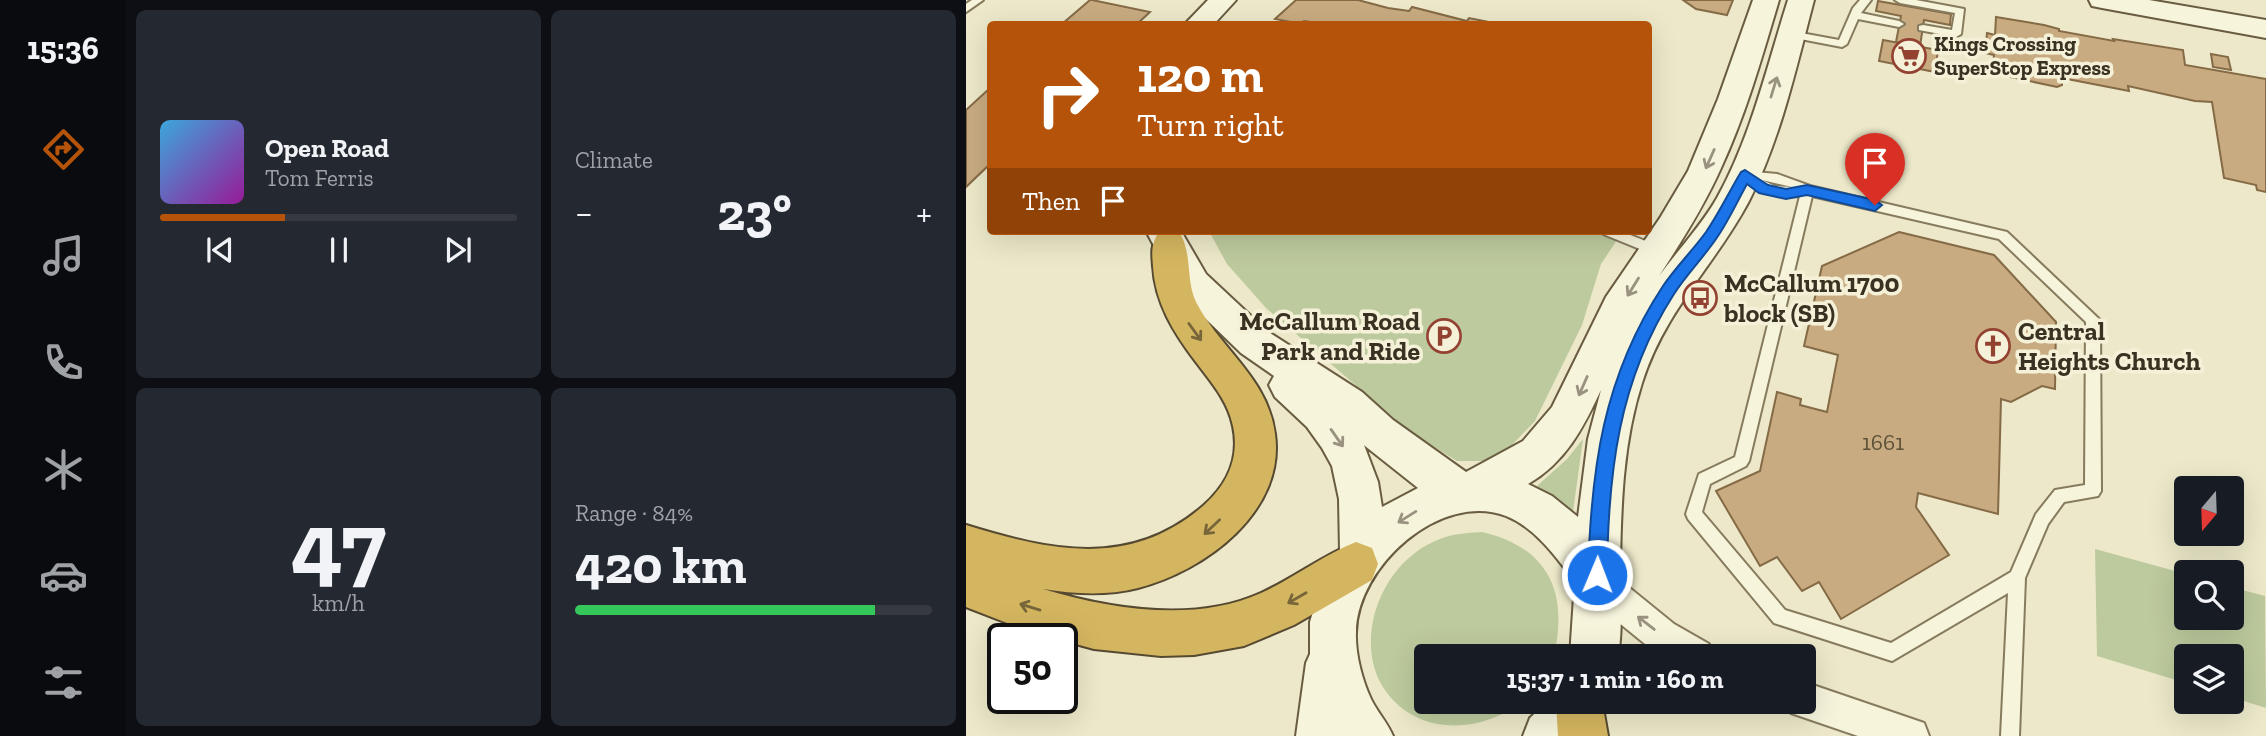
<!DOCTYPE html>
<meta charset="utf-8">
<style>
:root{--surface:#171b24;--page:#242831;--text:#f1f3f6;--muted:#9ea1a6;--line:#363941;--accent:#b45309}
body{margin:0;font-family:"Zilla Slab",serif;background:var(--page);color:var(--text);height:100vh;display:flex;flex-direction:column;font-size:26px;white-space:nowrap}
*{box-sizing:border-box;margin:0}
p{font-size:23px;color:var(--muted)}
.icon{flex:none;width:38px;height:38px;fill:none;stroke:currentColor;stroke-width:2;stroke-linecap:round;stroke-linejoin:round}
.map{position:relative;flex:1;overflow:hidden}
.panel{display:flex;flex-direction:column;gap:10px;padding:10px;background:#0d0f14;width:840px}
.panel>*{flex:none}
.banner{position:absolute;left:21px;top:21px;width:665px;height:214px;border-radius:7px;box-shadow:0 7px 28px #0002;background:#b45309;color:#fff;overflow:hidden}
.needle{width:46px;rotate:199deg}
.fabs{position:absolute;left:1208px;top:476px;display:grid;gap:14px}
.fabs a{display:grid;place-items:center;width:70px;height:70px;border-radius:7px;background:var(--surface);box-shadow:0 7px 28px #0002;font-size:35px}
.speed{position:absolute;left:21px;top:623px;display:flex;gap:14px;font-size:35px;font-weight:700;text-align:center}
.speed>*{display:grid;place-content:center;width:91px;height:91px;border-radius:50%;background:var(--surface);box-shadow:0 7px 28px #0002;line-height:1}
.speed .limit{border:4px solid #111;border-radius:10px;background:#fff;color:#111}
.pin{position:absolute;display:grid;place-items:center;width:60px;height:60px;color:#fff;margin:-72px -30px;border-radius:50% 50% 50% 0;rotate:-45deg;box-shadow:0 0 7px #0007}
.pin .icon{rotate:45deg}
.me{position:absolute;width:77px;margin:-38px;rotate:1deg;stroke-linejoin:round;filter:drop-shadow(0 0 5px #0008)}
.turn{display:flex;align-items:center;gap:24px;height:147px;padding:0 35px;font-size:32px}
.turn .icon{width:91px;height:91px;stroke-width:2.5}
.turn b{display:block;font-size:49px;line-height:60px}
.then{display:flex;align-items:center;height:66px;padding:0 35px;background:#0003;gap:14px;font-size:26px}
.big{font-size:52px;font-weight:700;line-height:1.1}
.panel .tile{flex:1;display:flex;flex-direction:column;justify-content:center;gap:10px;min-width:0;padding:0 24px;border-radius:10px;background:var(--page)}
.panel .dial{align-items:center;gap:0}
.dial b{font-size:91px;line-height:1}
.song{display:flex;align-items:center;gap:21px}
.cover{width:84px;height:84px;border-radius:10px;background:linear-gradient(135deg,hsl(200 70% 55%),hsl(300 70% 35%))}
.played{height:7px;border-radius:4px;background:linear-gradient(90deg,var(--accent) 35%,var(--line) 35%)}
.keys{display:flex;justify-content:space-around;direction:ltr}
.heat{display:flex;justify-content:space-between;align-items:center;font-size:38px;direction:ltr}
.charge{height:10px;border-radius:5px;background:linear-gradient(90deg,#34c759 84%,var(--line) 0)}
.panel .tiles{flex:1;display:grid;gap:10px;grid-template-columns:repeat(2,1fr)}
.trip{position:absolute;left:448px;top:644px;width:402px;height:70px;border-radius:7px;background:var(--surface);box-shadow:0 7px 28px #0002;font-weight:700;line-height:70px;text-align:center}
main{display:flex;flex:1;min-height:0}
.tab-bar{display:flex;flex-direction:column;width:126px;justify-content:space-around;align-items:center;background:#090b0e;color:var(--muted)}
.tab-bar .icon{width:49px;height:49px}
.tab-bar .current{color:var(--accent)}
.tab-bar b{font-size:32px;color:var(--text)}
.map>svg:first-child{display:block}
.green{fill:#bdca9d}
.building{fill:#c8ab81;stroke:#856a46;stroke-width:2}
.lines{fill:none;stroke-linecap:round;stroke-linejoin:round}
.lane-casing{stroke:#877b5e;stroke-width:4}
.street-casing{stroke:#877b5e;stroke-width:4}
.secondary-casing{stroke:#695c41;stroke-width:4}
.highway-casing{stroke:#564932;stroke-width:4}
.lane{fill:#f7f4dc;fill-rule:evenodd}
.street{fill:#f7f4dc;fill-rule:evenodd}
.secondary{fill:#f7f4dc;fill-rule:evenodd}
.highway{fill:#d5b660;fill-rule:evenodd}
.oneway{stroke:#98927e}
.oneway2{stroke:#77663a}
.route{fill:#1a73e8;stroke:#114b97;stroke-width:2}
.labels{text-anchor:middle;stroke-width:7;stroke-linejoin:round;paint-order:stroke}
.far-poi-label{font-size:21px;font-weight:bold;fill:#393121;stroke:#f4f1d8;text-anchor:start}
.number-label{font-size:23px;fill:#5d5039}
.poi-label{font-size:26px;font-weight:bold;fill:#393121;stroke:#f4f1d8;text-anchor:start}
</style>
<main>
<nav class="tab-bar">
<b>15:36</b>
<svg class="icon current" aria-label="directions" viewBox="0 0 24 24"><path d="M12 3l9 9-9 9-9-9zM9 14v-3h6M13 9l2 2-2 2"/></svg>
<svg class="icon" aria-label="music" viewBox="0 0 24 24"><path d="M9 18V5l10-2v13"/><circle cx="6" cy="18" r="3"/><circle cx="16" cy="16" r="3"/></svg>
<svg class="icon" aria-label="phone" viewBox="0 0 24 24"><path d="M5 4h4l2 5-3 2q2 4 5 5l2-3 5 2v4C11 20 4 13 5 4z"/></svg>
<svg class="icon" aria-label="climate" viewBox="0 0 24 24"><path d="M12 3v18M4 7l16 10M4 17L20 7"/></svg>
<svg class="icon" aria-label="car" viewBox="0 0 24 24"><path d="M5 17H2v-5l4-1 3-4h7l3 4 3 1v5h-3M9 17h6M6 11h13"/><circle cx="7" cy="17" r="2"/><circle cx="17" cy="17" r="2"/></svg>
<svg class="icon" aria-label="filters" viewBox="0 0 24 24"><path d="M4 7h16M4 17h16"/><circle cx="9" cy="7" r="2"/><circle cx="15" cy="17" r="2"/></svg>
</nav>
<section class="panel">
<div class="tiles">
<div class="tile">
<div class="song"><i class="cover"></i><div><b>Open Road</b><p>Tom Ferris</p></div></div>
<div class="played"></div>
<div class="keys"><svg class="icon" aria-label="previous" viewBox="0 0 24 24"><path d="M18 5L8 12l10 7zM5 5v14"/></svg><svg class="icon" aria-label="pause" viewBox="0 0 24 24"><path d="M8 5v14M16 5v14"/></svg><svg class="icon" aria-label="next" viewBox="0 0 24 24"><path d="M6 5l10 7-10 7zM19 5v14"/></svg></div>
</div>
<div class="tile"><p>Climate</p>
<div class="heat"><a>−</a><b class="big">23°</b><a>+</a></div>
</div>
<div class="tile dial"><b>47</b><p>km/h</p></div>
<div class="tile"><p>Range · 84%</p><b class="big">420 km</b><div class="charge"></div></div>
</div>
</section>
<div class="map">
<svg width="1300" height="736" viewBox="0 0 1300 736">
<rect width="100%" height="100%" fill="#ece8c9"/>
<!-- green -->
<path class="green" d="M243,231h414l-22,33 -19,61 -47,96 -26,27 -25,13h-27l-47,-29 -144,-124 -39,-44z
M617,439l-10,73 -36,-26 30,-27z
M516,532c65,15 87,59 72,123l-128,1v46h96c-45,34 -112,34 -142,-20 -25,-50 4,-119 55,-141 15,-7 30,-8 47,-9z
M1129,549l91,25v44h45v-31l34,9 1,112 -35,-11v-41h-45v27l-89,-27z"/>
<!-- building -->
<path class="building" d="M124,0h2l58,12 -13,12h-75z
M330,0h62l30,8 21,3 3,-4 55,14 2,-3 25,5 -170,1 -20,-3 -3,3 -26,-5z
M717,0h50l-6,15 -31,-6z
M912,1l73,13 -1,11 -26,-5 -4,26 -24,-4 5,-26 -25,-5z
M1030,17l48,8 15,4v2l55,10 -1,-2 70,11 2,15 81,14v113l-9,-2 -1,-5 -32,-7 -12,-76 -17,-1 -67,-15 1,5 -67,-13v7l-5,2 -65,-14 2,-18 -9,-2 2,-20 8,2z
M917,40l55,10 -3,22 -56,-11z
M1245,54l17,3 3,13 -18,-3z
M24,88v76l-24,23v-77z
M933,232l95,23 62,67 -1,67 -13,-3 -31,16 -10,-3 -3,115 -80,-21 -2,14 33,48 -108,64 -22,-37 -17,9 -25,-34 -17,9 -44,-75 44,-20 17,-79 24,7 -1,6 27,7 11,-57 -34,-9 18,-80z"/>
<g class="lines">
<!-- lane casing -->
<g class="lane-casing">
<path id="lane" d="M6,0h11l-17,12v-8z
M894,0h11l-10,13 38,8 5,3 -5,3 -41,-8 -11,25 -5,3 -52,-10 -5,-3 5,-3 49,9 14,-32z
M929,0h21l48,9 -3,25 -5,3 -37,-7v-4l4,-1 29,5 3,-17 -55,-10z
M779,171l32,3 33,12 197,46 93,88 1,171 -3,5 -34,6 -16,22 -23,54 -6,158h-18l7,-143 -116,68 -118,-38 -86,-104 -2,-5 13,-40 36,-17 65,-261c-23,2 -41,-5 -59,-18v-6zM796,180l30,7 -17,-1zM846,196l187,43 87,83 -1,163 -30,5 -19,24 -25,58 -120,71 -106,-33 -83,-98 8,-28 36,-18 3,-5z
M635,231h19l41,16 2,4 -6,5 -54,-22z"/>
</g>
<!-- street casing -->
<g class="street-casing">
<path id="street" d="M632,568l12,4 64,52 35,20 5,12h-50l-14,-8 -64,-52 -4,-12 4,-12z
M838,682l120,41 5,13h-71l-67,-23 -4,-11h17z"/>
</g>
<!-- secondary casing -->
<g class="secondary-casing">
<path id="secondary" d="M242,0h28l-22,24h-29z
M787,0h26c-17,57 -33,114 -58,168 -17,38 -39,73 -62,108 19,-26 42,-50 58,-78 34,-61 50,-132 71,-198h26c-18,68 -33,138 -65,201 -35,66 -83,107 -107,182 -19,59 -21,122 -22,183 0,30 3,60 -2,90h-48l5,-74c-18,-24 -39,-54 -69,-66 -66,-25 -149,51 -150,116 -1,21 6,48 15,67 7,14 16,23 22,37h-97l10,-73 4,-9v-32l7,-24 23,-47 -1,-52 -7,-33 -10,-18 -15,-21 -32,-30 -6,-12 5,-9 -33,-23 -61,-59 -34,-63h35l25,43 61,57 95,61 31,28 73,52 57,-31 29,-34 54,-110 54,-79 28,-47 30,-72zM635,390l-13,49 -10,78 -26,-21 -24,-12c38,-22 55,-56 73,-94zM398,445l1,1 53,42 -36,19 -4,-25z
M1123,0h60l117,20v18l-164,-30 -10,-2z
M581,702h58l-7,17 -16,17h-59l7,-18z"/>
</g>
<!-- highway casing -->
<g class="highway-casing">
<path id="highway" d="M203,232l12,3c11,21 5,46 15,67 24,47 72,76 79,132 11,77 -70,137 -137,154 -31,8 -64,6 -95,1 67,20 152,34 218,4 33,-15 62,-38 95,-51l16,6 6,16 -6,16 -78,45 -50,21 -50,9 -33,1 -67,-7 -66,-18 -62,-24v-82c84,26 164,44 237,-19 24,-21 37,-48 30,-80 -5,-25 -22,-44 -37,-64 -22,-29 -41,-59 -43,-96 -1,-12 -2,-20 4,-31z
M590,702h46l6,34h-50z"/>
</g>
<!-- lane -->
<use href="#lane" class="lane"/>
<!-- street -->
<use href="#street" class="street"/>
<!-- secondary -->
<use href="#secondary" class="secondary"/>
<!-- highway -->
<use href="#highway" class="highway"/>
</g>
<!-- one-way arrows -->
<defs><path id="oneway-shaft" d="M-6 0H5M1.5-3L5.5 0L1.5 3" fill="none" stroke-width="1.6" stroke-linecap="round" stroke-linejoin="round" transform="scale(1.75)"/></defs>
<g class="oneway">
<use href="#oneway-shaft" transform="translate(808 87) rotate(-73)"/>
<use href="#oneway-shaft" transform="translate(744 159) rotate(114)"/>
<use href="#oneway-shaft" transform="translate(667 287) rotate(122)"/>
<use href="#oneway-shaft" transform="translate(617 386) rotate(114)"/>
<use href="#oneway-shaft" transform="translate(371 438) rotate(55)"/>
<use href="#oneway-shaft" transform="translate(441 517) rotate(148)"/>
<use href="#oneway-shaft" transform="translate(680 623) rotate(-142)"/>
</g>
<g class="oneway2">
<use href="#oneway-shaft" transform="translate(229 332) rotate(54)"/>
<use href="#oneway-shaft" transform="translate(246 527) rotate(137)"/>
<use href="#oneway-shaft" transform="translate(331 598) rotate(150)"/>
<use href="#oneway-shaft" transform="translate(64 607) rotate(-163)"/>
</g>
<!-- route -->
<path class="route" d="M779,170l23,15 18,4 21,-4 68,15 7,5 -7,6 -68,-16 -21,4 -27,-6 -12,-9c-10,18 -19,38 -31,55 -13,19 -30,36 -42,55 -56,87 -66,180 -67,281l-3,6 -7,3 -6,-3 -3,-6c3,-107 15,-198 75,-289 13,-19 30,-36 43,-54 13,-19 23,-40 35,-60z"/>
<!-- icons -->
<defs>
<g id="supermarket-ring" transform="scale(1.75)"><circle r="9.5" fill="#f4f1d8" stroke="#934232" stroke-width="1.5"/><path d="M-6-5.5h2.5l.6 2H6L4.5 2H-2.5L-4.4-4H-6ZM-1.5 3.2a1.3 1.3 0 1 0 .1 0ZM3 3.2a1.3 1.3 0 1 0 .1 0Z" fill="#934232"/></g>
<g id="bus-ring" transform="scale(1.75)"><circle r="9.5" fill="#f4f1d8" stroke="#934232" stroke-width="1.5"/><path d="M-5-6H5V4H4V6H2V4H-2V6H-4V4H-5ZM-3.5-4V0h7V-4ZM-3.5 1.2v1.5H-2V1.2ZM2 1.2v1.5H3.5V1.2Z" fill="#934232"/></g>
<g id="parking-ring" transform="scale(1.75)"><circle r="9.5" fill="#f4f1d8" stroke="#934232" stroke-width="1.5"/><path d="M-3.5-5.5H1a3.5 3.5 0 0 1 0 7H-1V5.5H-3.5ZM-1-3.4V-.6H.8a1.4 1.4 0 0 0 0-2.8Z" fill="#934232"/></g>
<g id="church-ring" transform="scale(1.75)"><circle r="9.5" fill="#f4f1d8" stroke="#934232" stroke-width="1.5"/><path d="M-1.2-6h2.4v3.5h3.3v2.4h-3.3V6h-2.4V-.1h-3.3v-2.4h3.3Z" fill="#934232"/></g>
</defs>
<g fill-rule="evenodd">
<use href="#supermarket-ring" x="943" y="56"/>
<use href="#bus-ring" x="734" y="298"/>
<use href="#parking-ring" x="478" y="336"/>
<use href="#church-ring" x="1027" y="346"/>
</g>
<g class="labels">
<!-- far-poi labels -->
<g class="far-poi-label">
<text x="968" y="51">Kings Crossing<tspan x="968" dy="24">SuperStop Express</tspan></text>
</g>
<!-- number labels -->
<g class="number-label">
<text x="917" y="450">1661</text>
</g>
<!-- poi labels -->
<g class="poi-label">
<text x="758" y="292">McCallum 1700<tspan x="758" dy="30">block (SB)</tspan></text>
<text x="454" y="330" text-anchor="end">McCallum Road<tspan x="454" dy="30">Park and Ride</tspan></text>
<text x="1052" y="340">Central<tspan x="1052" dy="30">Heights Church</tspan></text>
</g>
</g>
</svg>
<div class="fabs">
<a><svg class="needle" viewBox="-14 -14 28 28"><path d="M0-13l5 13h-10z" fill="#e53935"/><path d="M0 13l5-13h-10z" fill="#9ea1a6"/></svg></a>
<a><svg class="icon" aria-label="search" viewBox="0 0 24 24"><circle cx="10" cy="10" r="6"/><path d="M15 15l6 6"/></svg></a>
<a><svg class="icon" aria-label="layers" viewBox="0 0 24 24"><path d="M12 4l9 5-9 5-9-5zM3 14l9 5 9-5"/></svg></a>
</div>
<div class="speed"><div class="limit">50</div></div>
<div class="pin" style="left:909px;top:205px;background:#d93025"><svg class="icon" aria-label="arrive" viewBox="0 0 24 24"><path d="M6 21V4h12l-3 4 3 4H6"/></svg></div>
<svg class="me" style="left:631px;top:575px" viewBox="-20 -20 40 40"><circle r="17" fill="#1a73e8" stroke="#fff" stroke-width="3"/><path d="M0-11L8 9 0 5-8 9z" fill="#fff"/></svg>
<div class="trip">15:37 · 1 min · 160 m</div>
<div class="banner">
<div class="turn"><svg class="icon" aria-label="right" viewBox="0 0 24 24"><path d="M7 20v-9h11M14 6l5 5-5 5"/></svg><div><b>120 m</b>Turn right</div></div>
<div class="then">Then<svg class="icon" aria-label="arrive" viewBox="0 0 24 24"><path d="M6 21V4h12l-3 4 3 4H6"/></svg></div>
</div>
</div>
</main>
